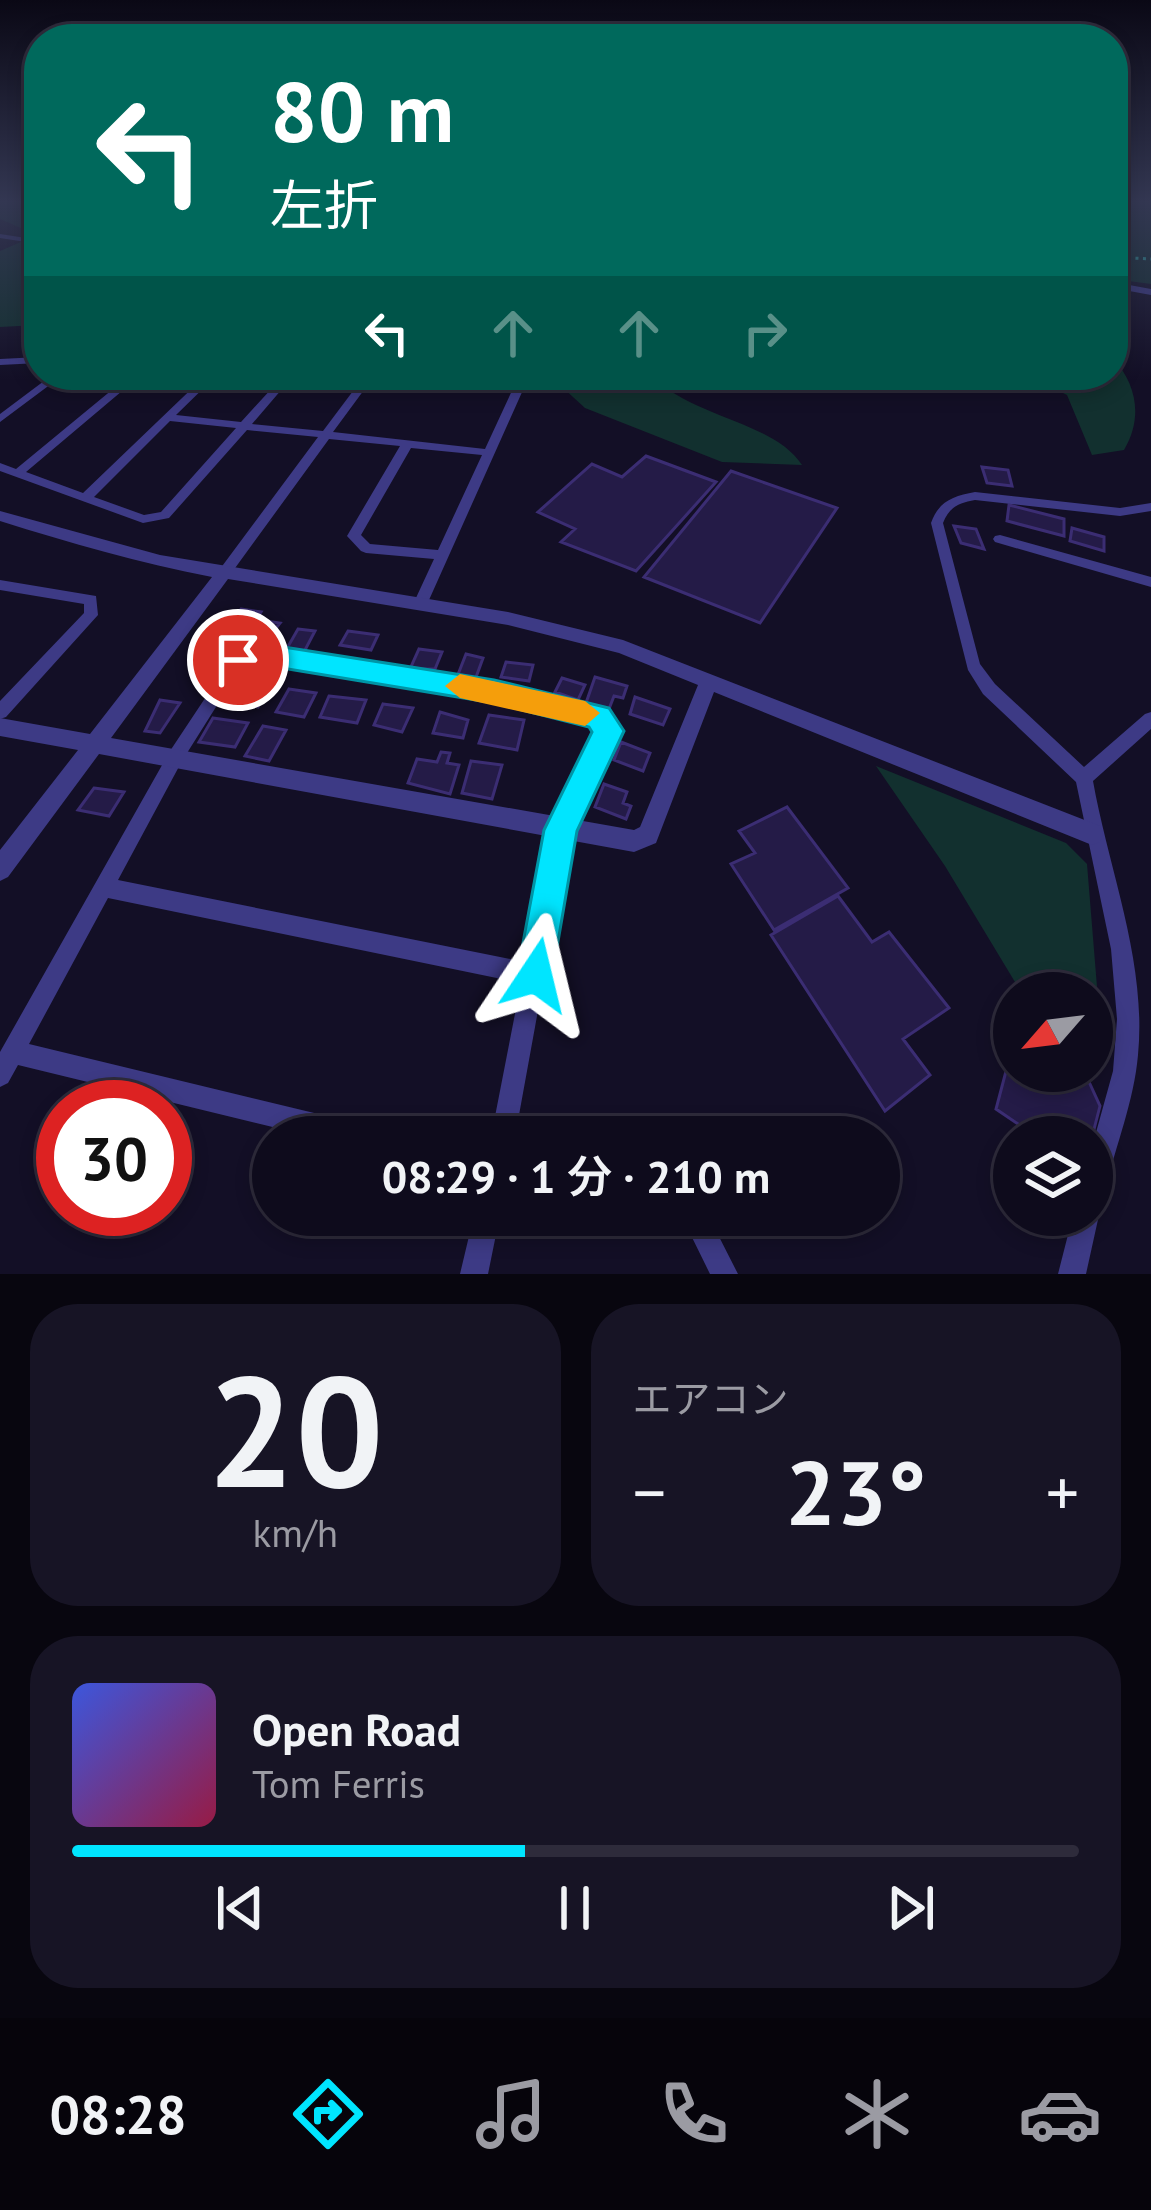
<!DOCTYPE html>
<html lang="ja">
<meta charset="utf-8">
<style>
:root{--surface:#0e0b1c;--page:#171425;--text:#f1f3f6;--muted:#9b9ba3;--line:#2e2b3b;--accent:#00e5ff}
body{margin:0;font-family:"PT Sans","Noto Sans JP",sans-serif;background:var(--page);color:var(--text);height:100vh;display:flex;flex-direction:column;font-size:45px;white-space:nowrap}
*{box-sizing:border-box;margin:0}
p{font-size:39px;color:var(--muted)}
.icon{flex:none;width:66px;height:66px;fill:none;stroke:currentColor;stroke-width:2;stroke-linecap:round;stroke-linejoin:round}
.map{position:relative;height:1274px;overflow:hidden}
.drawer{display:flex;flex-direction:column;gap:30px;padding:30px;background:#08060f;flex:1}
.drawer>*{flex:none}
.banner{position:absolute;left:24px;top:24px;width:1104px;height:366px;border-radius:48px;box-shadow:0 6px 18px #0003,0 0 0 3px var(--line);background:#00695c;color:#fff;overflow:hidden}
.needle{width:78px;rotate:242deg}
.tools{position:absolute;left:993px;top:972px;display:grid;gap:24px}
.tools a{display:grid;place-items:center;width:120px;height:120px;border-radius:50%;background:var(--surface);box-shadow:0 6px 18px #0003,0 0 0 3px var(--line);font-size:60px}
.speed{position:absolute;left:36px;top:1080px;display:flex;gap:24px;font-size:60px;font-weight:700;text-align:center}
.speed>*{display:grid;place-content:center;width:156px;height:156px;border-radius:50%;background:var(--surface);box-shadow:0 6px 18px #0003,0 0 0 3px var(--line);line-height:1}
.speed .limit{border:18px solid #d22;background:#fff;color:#111}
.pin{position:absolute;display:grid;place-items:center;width:102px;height:102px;color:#fff;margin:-51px;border:6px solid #fff;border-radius:50%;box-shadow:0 3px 12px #0007}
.me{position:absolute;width:132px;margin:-66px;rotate:10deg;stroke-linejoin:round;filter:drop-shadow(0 0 9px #0008)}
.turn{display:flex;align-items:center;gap:42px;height:252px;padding:0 48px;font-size:54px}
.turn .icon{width:156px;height:156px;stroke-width:2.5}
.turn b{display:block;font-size:84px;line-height:102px}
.lanes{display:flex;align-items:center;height:114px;padding:0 48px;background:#0003;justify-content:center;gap:60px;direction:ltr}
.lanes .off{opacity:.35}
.big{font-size:90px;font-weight:600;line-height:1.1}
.drawer .card{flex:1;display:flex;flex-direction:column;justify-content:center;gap:18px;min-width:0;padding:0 42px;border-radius:48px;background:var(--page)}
.drawer .dial{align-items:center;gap:0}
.dial b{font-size:156px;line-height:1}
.song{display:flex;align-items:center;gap:36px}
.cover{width:144px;height:144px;border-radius:18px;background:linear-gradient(135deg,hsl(230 70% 55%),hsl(340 70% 35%))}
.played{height:12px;border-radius:6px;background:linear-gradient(90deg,var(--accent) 45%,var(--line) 45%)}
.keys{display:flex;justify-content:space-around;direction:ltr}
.heat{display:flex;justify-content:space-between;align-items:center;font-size:66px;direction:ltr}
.drawer .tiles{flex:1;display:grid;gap:30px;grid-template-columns:1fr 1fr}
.card:last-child{grid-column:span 2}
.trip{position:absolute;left:252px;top:1116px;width:648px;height:120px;border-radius:60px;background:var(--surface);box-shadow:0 6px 18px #0003,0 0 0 3px var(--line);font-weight:600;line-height:120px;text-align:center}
.menu{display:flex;height:192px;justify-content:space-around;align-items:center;background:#06040b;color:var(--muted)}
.menu .icon{width:84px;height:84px}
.menu .active{color:var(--accent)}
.menu b{font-size:54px;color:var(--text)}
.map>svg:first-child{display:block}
.green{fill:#12302f}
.building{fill:#241b47;stroke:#3b2d73;stroke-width:3}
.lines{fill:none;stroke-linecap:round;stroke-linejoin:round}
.path{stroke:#2fb8b0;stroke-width:3;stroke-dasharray:3 4.5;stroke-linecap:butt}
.minor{fill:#3d3a85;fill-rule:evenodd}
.tertiary{fill:#3d3a85;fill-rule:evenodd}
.route{fill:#00e5ff;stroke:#0095a6;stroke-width:3}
.slow{fill:#f59e0b}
</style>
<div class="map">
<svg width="1151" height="1274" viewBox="0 0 1151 1274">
<rect width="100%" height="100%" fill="#130f26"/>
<!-- green -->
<path class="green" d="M0,201h39v124l-39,2v-76l37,-16 -37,-16z
M1113,201h38v83l-38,-5z
M1113,358c24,27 30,60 11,92l-32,5 -25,-60 -40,-20h86z
M549,375h102c41,43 122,46 151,90l-80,-3 -137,-54z
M876,766l190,77 21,21 15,184 -10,-7v-48l-71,-1 -76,-126z"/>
<!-- building -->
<path class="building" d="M646,456l70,26 -80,89 -75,-29 14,-13 -37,-17 54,-48 30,13z
M982,467l26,3 4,16 -25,-3z
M731,471l106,37 -77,115 -116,-46z
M1009,505l55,14v17l-57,-15z
M954,526l22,3 8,20 -23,-6z
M1072,528l32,9v14l-34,-10z
M241,609l20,3 -30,45 -22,-3z
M259,620l21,3 -19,24 -18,-3z
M298,629l17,2 -11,21 -18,-2z
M348,631l30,4 -7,15 -31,-5z
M419,649l23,3 -7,17h-25z
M466,654l17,4 -8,22 -18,-3z
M506,662l27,3 -4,16 -28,-4z
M595,677l32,9 -4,12 -9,-2 -5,13 -23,-6z
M562,678l23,7 -7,15 -23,-8z
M240,681l27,10 -9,16 -30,-6z
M289,689l27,4 -12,24 -28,-5z
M329,696l37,4 -9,23 -37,-6z
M635,697l35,12 -7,16 -33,-11z
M160,700l20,3 -20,30 -15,-2z
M383,704l30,4 -11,24 -28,-7z
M440,712l28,8 -5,18 -30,-5z
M489,715l35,5 -7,30 -38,-7z
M213,718l35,5 -13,24 -36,-5z
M263,726l23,4 -17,31 -24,-5z
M621,742l29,11 -7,18 -29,-11z
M441,752l9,1 -3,10 12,2 -9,29 -42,-11 9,-24 20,3z
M471,761l31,4 -10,34 -30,-6z
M604,784l23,8 -4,11 8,3 -5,13 -31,-12z
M94,788l30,4 -15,24 -31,-6z
M787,807l61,81 -74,42 -43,-66 24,-11 -16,-22z
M838,896l34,46 17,-10 60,76 -46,31 27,36 -45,36 -114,-176z
M1014,1041v30h70l16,35 -8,31h-55l-41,-28z"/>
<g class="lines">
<!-- path -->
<path class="path" d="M1113,257l38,2"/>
<!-- minor -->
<path class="minor" d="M0,234l39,6v4l-39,-6z
M1113,282l38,7v6l-38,-7z
M39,357v6l-39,2v-6z
M52,375h11l-63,47v-8z
M130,375h11l-115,97 57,21 123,-118h11l-41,40 65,7 43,-47h10l-42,49 71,7 42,-56h10l-42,57 152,17 31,-67 -17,-7h15l13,6 -98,219 -7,5 -7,-5 19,-41 -68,-6 -5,-2 -14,-15 53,-90 -71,-7 -99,136h-10l-2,-3 2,-3 98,-132 -71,-7 -78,88 -26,5 -143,-52v-8l16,6zM170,421l66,7 -75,84 -17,3 -50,-18zM411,448l71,7 -44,95 -68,-6 -9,-9z
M975,492l145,16 31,-5v8l-31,5 -145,-16c-16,3 -26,7 -32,23l37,141 15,20 89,83 61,-53 6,-2v17l-58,52c16,90 54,181 45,274 -4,46 -22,90 -33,135l-4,9 -9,4v-56l21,-76 4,-52 -6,-70 -35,-167 -93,-88 -15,-24 -37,-147c8,-22 22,-27 44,-31z
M1000,535l151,42v10l-156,-45 -2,-3 2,-3z
M0,580l96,16 2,19 -92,102 -6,2v-18l84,-88v-9l-84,-14z
M258,647l236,38 104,25c9,3 15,13 19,21l-47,100 -25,140 2,4 -4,8 -28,154h-24l30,-154 -413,-85 -79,146 335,81 9,3 3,9h-62l-296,-72 -10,18 -8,4v-35l170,-301 63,-95zM258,659l236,40 99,24 7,9 -48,98 -27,132 -407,-82 64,-119 61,-97z
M1092,1205l3,1 4,9 -13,59h-28l15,-59h19z
M474,1215h26l-12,59h-28z
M681,1215h27l30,59h-28z"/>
<!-- tertiary -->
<path class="tertiary" d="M0,511l160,44 348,57 115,28 477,186 3,8 -3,8 -8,3 -378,-153 -58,151 -22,9 -535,-98 -91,123 -8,4v-31l78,-100 -78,-14v-18l90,16 122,-157c-72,-14 -142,-34 -212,-56zM228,579l280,46 111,28 79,32 -58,142 -6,3 -523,-92z"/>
</g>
<!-- sky -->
<linearGradient id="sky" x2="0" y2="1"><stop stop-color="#0a0815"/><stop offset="0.53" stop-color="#333752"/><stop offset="1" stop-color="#333752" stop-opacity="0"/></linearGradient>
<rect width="1151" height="380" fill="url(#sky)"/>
<!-- route -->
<path class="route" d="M258,643l236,37 115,28 15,23 -47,100 -27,157 -14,6 -14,-6 -5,-13 27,-145 48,-98 -3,-5 -95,-24 -236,-39 -20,7 -9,-3v-16z"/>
<!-- slow -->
<path class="slow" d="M460,674l125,27 15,12 -15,13 -125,-28 -15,-12z"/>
</svg>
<div class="tools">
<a><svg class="needle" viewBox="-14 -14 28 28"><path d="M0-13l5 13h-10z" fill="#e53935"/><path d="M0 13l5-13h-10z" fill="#9b9ba3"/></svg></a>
<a><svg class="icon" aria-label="layers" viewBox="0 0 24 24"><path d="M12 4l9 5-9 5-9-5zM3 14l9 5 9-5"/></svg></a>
</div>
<div class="speed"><div class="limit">30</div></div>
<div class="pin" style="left:238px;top:660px;background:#d93025"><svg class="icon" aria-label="arrive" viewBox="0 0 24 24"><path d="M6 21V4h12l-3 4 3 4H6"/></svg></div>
<svg class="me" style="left:536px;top:975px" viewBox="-20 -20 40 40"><path d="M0-17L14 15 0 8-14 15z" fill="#00e5ff" stroke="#fff" stroke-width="4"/></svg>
<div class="trip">08:29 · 1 分 · 210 m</div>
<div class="banner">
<div class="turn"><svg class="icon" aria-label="left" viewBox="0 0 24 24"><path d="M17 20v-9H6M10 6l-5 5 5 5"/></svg><div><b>80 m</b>左折</div></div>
<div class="lanes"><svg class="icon" aria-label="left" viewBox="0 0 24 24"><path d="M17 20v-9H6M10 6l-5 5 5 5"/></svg><svg class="icon off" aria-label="ahead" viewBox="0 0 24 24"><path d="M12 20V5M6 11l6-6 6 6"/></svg><svg class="icon off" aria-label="ahead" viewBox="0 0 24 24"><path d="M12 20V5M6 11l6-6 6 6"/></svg><svg class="icon off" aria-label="right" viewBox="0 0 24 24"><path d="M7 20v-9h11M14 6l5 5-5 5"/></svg></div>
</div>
</div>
<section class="drawer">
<div class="tiles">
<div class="card dial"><b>20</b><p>km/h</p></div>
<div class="card"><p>エアコン</p>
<div class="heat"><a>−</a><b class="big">23°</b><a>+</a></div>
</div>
<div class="card">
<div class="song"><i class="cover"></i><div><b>Open Road</b><p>Tom Ferris</p></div></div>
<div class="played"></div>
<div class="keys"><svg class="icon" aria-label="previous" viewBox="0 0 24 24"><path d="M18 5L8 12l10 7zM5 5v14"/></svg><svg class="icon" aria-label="pause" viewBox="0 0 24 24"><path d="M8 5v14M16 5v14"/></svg><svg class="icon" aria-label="next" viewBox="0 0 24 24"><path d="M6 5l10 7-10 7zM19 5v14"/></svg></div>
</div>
</div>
</section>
<nav class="menu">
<b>08:28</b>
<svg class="icon active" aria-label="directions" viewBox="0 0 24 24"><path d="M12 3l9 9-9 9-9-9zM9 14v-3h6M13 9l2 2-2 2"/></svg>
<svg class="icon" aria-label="music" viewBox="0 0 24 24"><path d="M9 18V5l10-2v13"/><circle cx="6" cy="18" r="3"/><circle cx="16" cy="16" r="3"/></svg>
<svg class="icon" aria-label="phone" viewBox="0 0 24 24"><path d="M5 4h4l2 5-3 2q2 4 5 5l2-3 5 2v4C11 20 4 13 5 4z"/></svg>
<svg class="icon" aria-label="climate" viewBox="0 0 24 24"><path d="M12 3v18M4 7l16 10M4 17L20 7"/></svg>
<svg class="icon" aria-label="car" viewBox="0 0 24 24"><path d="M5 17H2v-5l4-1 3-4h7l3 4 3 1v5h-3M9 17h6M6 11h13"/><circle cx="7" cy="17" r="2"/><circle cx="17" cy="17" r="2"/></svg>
</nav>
